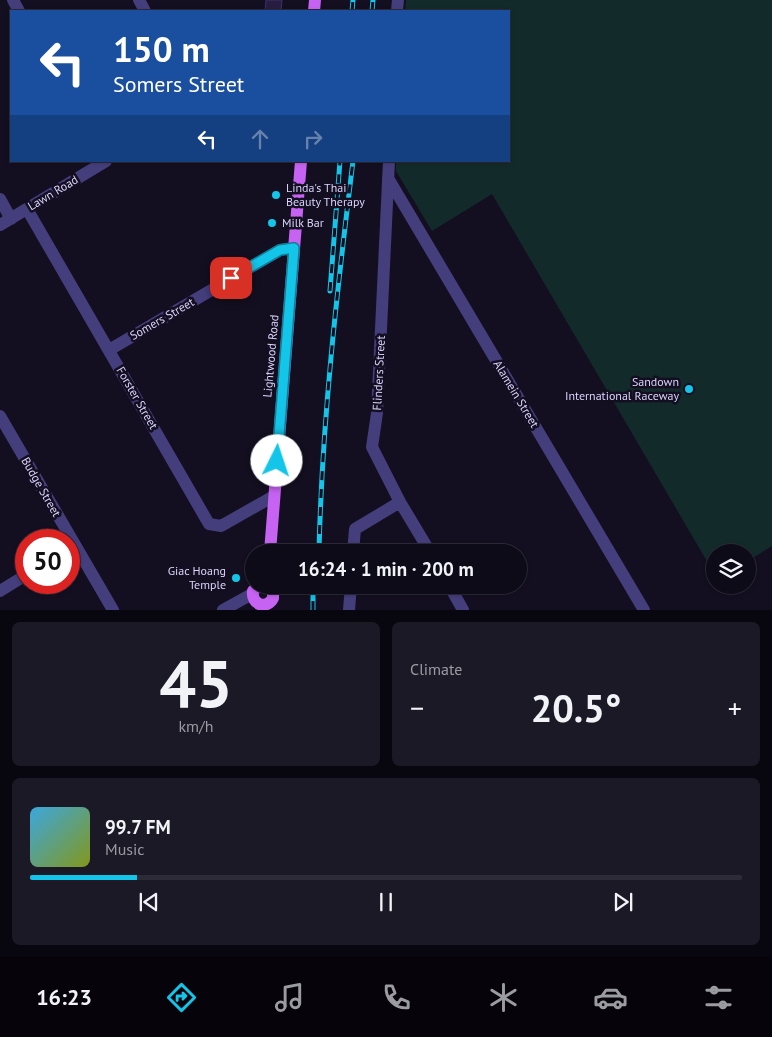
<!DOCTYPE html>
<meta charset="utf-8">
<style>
:root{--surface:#0e0b19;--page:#1c1926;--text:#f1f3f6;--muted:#9b9ba2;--line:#2e2b38;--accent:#13c5e8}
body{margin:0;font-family:"PT Sans",sans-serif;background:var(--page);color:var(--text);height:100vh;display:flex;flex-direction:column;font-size:19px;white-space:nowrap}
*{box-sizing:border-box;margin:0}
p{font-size:16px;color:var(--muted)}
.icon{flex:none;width:28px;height:28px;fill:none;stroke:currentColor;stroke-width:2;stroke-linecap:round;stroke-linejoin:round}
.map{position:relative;height:610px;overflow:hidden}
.details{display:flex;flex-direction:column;gap:12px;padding:12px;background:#08060e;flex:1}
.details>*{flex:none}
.banner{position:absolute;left:10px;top:10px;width:500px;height:152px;border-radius:0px;box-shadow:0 1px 4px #0004,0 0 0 1px var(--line);background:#1a4fa0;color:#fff;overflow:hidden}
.controls{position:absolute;left:706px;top:544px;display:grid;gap:10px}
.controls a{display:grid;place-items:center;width:50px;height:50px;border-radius:50%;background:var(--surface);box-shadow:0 1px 4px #0004,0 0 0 1px var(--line);font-size:25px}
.speed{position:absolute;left:15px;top:529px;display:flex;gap:10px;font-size:25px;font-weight:700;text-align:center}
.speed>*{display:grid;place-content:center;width:65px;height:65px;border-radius:50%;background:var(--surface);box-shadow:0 1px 4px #0004,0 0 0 1px var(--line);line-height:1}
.speed .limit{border:8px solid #d22;background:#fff;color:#111}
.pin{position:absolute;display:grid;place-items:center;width:42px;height:42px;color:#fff;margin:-21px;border-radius:10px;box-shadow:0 2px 8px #0006}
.me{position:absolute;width:55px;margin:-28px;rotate:4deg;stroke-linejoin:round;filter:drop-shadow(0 0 4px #0008)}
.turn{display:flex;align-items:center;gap:18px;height:105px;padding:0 20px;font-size:22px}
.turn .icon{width:65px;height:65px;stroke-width:2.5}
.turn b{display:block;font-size:35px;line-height:42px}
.lanes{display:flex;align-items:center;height:48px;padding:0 20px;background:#0003;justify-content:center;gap:25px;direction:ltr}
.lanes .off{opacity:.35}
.big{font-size:38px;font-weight:700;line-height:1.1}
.details .widget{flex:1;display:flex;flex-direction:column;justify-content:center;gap:8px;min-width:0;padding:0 18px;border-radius:8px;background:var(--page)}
.details .dial{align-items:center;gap:0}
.dial b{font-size:65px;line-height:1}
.song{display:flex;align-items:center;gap:15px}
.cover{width:60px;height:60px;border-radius:8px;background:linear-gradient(135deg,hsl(200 70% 55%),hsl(70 70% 35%))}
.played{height:5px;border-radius:2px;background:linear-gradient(90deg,var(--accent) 15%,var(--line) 15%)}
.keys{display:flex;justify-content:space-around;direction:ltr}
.heat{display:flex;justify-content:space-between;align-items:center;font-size:28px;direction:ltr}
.details .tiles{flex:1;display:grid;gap:12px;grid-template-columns:1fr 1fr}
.widget:last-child{grid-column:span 2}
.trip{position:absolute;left:245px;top:544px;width:282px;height:50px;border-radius:25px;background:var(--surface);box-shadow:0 1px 4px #0004,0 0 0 1px var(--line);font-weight:700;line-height:50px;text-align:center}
.tab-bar{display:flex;height:80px;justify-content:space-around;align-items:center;background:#06040a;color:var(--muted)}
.tab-bar .icon{width:35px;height:35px}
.tab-bar .current{color:var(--accent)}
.tab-bar b{font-size:22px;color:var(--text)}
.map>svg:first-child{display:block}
.green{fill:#132a2b}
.building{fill:#261d41;stroke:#40316b}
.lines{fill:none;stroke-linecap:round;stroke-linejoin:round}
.minor{stroke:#443e7c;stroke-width:12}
.major{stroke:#c663f2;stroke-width:12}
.rail-casing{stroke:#13c5e8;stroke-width:5}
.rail{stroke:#130f21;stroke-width:3;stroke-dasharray:9;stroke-linecap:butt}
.route-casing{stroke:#0c8097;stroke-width:12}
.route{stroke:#13c5e8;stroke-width:9}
.poi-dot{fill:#13c5e8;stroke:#130f21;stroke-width:2}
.labels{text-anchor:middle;stroke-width:5;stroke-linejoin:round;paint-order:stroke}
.poi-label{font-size:12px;fill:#dad3fb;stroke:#130f21;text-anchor:start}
.street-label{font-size:12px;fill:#dad3fb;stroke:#130f21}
</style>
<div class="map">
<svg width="772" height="610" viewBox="0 0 772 610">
<rect width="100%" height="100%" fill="#130f21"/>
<!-- green -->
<path class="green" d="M406,0h366v546l-24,15v-9h-33v23l-223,-381 -60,37 -36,-60v-10h113v-150h-104z"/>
<!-- building -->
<path class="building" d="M266,0h16l-1,11h-16z"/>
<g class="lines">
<!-- minor -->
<path class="minor" d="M13,0l6,11
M139,0l6,11
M397,11l1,-11
M388,178l256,432
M0,199l11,20
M27,209l182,315 12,2 53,-30
M0,225l106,-64
M109,350l171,-100 14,-2
M0,416l113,194
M400,502l30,50
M353,552l2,-23 45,-27 -28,-55 5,-34 12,-252
M449,585l14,25
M0,591l26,-16
M223,610l29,-16
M349,610l2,-25"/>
<!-- major -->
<path class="major" d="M314,11l1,-11
M270,552l31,-391
M259,585l-6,6c-2,14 14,19 20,7v-8l-6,-5"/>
<!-- rail casing -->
<g class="rail-casing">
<path id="rail" d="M352,11l1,-11
M372,11l1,-11
M330,291l10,-130
M319,552c3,-131 18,-261 34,-391
M313,610v-25"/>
</g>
<!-- rail -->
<use href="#rail" class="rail"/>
</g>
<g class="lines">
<!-- route casing -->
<g class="route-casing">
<path id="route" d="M231,278l49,-28 14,-2 -17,213"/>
</g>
<!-- route -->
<use href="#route" class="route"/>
</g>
<!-- markers -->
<g class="poi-dot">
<circle cx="276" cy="195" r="5"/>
<circle cx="272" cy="223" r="5"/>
<circle cx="689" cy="389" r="5"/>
<circle cx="236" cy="578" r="5"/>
</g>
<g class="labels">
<!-- poi labels -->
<g class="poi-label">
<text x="286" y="192">Linda's Thai<tspan x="286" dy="14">Beauty Therapy</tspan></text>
<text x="282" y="227">Milk Bar</text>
<text x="679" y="386" text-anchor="end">Sandown<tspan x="679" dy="14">International Raceway</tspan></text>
<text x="226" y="575" text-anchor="end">Giac Hoang<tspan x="226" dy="14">Temple</tspan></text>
</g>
<!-- street labels -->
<g class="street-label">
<text transform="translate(53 193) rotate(-31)" y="4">Lawn Road</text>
<text transform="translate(162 319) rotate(-30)" y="4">Somers Street</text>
<text transform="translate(271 356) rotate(-85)" y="4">Lightwood Road</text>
<text transform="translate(379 373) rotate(-87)" y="4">Flinders Street</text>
<text transform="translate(516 394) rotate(59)" y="4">Alamein Street</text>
<text transform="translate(137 398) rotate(60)" y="4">Forster Street</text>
<text transform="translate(41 487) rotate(60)" y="4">Budge Street</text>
</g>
</g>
</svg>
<div class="controls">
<a><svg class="icon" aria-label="layers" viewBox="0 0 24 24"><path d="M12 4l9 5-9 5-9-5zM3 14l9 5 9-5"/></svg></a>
</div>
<div class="speed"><div class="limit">50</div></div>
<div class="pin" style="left:231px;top:278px;background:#d93025"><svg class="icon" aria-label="arrive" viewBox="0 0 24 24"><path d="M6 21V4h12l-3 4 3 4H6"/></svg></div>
<svg class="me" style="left:277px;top:461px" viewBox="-20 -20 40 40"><circle r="19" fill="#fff"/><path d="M0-13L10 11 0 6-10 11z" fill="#13c5e8"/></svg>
<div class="trip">16:24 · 1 min · 200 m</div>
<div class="banner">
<div class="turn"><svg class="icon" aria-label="left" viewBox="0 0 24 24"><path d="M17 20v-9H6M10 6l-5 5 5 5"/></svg><div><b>150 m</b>Somers Street</div></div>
<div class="lanes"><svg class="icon" aria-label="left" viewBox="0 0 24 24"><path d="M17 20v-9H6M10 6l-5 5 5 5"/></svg><svg class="icon off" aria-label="ahead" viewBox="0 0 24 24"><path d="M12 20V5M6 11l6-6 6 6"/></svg><svg class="icon off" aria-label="right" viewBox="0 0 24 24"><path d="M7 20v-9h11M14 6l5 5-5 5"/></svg></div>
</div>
</div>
<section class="details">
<div class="tiles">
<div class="widget dial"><b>45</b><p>km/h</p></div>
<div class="widget"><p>Climate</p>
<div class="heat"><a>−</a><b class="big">20.5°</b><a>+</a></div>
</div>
<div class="widget">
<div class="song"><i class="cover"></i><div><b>99.7 FM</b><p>Music</p></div></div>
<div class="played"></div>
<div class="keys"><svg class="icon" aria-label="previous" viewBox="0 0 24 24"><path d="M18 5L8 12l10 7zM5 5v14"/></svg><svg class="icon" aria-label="pause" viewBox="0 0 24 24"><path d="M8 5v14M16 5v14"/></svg><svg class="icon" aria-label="next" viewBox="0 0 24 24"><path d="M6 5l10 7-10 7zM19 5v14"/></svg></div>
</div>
</div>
</section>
<nav class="tab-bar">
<b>16:23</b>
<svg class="icon current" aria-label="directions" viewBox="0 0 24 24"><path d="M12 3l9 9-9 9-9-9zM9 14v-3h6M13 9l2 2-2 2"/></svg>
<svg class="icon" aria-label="music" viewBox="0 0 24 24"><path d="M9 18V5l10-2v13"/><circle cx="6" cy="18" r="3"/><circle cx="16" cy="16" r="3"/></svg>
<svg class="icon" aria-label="phone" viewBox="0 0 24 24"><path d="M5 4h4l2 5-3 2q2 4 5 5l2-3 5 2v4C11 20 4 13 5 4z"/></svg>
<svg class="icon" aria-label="climate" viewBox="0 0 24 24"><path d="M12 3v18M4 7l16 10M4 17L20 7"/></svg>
<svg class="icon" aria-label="car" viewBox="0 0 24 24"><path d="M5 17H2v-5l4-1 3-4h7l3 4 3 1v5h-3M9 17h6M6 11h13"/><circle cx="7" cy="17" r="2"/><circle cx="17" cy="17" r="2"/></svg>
<svg class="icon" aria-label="filters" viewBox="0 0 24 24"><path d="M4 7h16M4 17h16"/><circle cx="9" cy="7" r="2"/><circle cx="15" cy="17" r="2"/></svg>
</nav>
